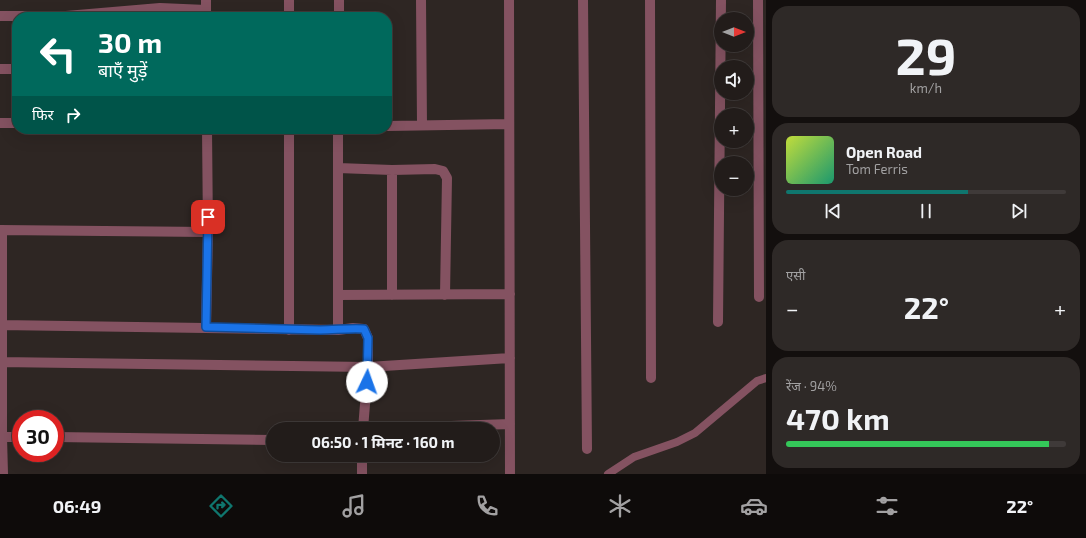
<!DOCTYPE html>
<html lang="hi">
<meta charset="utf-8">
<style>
:root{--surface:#221c1a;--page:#2e2927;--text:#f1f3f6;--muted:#a2a1a2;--line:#3f3a39;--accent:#0f766e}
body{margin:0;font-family:"Exo 2","Noto Sans Devanagari",sans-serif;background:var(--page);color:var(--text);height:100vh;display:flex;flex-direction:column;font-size:15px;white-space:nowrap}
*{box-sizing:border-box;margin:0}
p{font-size:13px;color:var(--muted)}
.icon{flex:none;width:22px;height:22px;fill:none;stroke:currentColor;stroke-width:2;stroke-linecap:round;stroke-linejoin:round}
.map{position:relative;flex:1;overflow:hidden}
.sheet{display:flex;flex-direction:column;gap:6px;padding:6px;background:#130f0e;width:320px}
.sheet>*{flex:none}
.banner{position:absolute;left:12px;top:12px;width:380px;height:122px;border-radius:16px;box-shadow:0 4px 16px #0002,0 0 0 1px var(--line);background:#00695c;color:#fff;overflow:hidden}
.needle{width:26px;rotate:90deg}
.controls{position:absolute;left:714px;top:12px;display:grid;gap:8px}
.controls a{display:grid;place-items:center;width:40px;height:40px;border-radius:50%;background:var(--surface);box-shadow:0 4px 16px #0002,0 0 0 1px var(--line);font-size:20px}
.speed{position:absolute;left:12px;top:410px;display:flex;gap:8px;font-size:20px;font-weight:700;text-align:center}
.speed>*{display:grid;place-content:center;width:52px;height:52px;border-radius:50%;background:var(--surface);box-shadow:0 4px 16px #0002,0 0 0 1px var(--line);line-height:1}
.speed .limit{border:6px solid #d22;background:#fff;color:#111}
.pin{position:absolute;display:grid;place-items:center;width:34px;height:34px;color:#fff;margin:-17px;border-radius:8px;box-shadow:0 2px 6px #0006}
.me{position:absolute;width:44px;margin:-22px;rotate:3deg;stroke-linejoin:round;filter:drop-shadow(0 0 3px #0008)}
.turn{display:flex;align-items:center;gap:14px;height:84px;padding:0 20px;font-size:18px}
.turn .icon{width:52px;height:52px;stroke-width:2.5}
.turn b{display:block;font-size:28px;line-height:34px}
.then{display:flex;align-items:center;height:38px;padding:0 20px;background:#0003;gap:8px;font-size:15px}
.big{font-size:30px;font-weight:700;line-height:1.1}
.sheet .card{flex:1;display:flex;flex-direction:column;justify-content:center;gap:6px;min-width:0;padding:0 14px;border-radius:16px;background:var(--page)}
.sheet .dial{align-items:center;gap:0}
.dial b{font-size:52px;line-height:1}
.song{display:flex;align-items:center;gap:12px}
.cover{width:48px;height:48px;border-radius:6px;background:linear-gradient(135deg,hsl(70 70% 55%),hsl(160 70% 35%))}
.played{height:4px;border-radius:2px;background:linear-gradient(90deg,var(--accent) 65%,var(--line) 65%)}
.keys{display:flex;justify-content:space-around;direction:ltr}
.heat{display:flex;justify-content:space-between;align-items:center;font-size:22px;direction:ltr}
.charge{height:6px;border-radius:3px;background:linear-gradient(90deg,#34c759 94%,var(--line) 0)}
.trip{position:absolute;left:266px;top:422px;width:234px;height:40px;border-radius:20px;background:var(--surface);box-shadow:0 4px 16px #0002,0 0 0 1px var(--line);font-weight:700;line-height:40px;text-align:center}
.tabs{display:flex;height:64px;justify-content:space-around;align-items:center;background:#0e0b0a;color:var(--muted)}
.tabs .icon{width:28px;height:28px}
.tabs .on{color:var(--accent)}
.tabs b{font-size:18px;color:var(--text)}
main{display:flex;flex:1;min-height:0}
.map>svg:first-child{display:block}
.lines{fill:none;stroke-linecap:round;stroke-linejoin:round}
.service{stroke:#845261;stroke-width:8}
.minor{stroke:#845261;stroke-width:10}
.route-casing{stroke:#114b97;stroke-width:10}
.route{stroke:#1a73e8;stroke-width:7}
</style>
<main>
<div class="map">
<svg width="766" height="474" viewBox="0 0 766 474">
<rect width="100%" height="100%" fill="#2e2623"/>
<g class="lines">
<!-- service -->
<path class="service" d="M608,474l26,-17 43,-15 18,-9 62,-52 9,-3"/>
<!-- minor -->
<path class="minor" d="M206,0v17
M289,0v17
M421,0l1,125
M509,0l1,474
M583,0l4,449
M650,0l1,378
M758,0l1,297
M0,16h66l94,-8 46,2
M339,17v-17
M0,69h17
M0,123h17
M387,126l122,-2
M289,129v201
M338,129v201
M338,168l54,2 43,-1 8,2 4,7 -2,117
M392,170v125
M0,230l208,2
M2,230v207l1,37
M338,295l172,-1
M718,322l3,-322
M0,325l338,5 15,-2 11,1 4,9v29l-5,62
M206,327l2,-95 -1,-103
M0,362l368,5 142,-9
M363,429l147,-5
M2,437h19
M55,437l218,3
M362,474v-19"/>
</g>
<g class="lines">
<!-- route casing -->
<g class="route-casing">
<path id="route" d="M208,217l-2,110c38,1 76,2 114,3 15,0 29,-2 44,-1l4,9 -1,44"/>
</g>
<!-- route -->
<use href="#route" class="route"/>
</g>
</svg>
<div class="controls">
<a><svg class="needle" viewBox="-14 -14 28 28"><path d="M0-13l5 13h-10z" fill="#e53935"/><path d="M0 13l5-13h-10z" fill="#a2a1a2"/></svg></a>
<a><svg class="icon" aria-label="sound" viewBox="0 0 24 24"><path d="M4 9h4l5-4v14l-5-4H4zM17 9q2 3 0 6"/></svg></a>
<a>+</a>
<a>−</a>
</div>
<div class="speed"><div class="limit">30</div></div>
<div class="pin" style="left:208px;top:217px;background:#d93025"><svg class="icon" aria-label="arrive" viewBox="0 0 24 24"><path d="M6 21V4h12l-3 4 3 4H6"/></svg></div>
<svg class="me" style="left:367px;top:382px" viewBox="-20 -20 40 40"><circle r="19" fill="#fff"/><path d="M0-13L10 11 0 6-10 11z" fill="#1a73e8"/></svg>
<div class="trip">06:50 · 1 मिनट · 160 m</div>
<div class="banner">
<div class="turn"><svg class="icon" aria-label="left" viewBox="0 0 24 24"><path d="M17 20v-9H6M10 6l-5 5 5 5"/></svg><div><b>30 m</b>बाएँ मुड़ें</div></div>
<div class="then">फिर<svg class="icon" aria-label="right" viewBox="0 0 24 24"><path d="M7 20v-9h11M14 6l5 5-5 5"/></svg></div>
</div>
</div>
<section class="sheet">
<div class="card dial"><b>29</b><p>km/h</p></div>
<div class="card">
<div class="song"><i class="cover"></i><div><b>Open Road</b><p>Tom Ferris</p></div></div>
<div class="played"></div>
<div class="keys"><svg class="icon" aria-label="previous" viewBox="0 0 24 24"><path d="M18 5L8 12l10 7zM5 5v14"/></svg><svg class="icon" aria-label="pause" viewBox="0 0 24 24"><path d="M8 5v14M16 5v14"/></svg><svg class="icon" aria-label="next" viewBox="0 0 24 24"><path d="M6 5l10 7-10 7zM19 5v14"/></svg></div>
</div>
<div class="card"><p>एसी</p>
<div class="heat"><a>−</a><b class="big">22°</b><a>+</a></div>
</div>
<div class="card"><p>रेंज · 94%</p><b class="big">470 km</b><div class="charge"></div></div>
</section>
</main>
<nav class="tabs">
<b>06:49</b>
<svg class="icon on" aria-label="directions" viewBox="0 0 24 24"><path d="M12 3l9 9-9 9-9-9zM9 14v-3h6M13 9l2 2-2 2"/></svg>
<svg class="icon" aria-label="music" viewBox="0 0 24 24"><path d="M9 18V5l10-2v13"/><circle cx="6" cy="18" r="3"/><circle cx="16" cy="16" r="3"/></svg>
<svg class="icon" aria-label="phone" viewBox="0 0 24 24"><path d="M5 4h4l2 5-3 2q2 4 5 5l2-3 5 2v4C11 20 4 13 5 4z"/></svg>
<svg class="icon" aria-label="climate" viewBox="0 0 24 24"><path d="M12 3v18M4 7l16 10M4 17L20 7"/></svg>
<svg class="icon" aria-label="car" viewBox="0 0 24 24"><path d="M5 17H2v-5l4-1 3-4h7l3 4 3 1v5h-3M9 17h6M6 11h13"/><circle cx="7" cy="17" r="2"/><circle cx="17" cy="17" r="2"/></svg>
<svg class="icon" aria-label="filters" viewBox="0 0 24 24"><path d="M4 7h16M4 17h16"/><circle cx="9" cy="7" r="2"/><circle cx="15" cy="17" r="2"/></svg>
<b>22°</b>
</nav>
